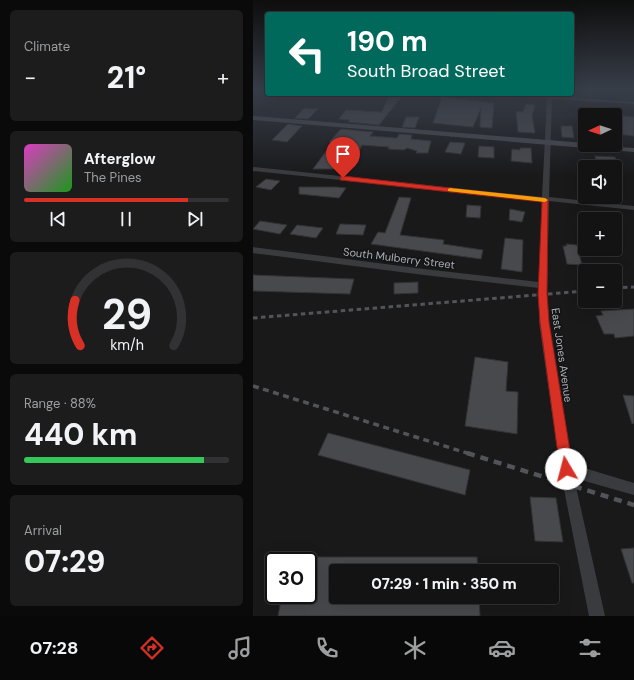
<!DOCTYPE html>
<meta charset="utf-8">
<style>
:root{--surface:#131314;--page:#1c1c1d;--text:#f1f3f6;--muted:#9d9ea0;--line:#323234;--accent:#d93025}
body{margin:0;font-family:"DM Sans",sans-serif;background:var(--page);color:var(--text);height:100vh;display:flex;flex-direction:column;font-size:15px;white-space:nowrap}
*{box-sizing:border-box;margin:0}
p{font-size:13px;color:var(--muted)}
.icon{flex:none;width:22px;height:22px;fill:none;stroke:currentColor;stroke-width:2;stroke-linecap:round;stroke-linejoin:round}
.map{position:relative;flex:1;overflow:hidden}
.side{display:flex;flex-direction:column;gap:10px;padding:10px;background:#0a0a0b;width:253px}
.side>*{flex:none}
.guide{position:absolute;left:12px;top:12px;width:309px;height:84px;border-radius:4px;box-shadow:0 4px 16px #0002,0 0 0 1px var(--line);background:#00695c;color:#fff;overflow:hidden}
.needle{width:26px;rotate:266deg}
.fabs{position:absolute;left:325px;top:108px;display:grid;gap:8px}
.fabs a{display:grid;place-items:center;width:44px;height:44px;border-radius:4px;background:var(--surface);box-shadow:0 4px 16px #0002,0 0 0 1px var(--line);font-size:20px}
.speed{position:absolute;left:12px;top:552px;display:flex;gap:8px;font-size:20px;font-weight:700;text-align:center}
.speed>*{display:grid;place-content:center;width:52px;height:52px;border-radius:50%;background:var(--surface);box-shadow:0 4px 16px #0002,0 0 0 1px var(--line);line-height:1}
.speed .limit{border:2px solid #111;border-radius:6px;background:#fff;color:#111}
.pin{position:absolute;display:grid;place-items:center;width:34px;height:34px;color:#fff;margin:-41px -17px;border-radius:50% 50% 50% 0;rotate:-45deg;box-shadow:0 0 4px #0007}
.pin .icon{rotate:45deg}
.me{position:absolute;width:44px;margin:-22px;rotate:352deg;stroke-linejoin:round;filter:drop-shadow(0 0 3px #0008)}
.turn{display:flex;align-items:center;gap:14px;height:84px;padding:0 16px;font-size:18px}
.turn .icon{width:52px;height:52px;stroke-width:2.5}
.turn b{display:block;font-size:28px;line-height:34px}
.big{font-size:30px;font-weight:800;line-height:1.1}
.side .card{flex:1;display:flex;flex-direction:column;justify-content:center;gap:6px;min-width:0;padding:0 14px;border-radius:6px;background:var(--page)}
.side .dial{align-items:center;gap:0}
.dial svg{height:104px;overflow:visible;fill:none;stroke:var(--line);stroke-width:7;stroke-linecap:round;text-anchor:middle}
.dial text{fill:var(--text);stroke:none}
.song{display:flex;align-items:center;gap:12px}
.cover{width:48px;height:48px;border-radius:6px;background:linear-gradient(135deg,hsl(310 70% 55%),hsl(120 70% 35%))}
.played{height:4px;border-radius:2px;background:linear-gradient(90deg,var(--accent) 80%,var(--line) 80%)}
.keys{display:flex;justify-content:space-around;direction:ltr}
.heat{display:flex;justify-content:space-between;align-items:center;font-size:22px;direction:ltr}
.charge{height:6px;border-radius:3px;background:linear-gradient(90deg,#34c759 88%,var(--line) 0)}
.trip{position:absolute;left:76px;top:564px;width:230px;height:40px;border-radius:4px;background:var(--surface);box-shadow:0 4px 16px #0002,0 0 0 1px var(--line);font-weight:800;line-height:40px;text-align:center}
.tabs{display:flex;height:64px;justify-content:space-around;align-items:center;background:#080808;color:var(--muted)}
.tabs .icon{width:28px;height:28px}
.tabs .active{color:var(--accent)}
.tabs b{font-size:18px;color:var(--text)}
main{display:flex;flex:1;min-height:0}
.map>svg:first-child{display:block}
.building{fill:#48494d;stroke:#333336}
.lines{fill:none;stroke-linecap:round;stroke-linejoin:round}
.street{fill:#3a3b3f;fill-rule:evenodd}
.secondary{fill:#48494f;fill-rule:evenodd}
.rail-far2{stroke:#53545a;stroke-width:3;stroke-dasharray:4.5 3.5;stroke-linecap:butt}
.rail-far1{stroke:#53545a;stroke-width:3.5;stroke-dasharray:6 4.5;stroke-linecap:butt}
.rail{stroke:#53545a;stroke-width:4.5;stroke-dasharray:8 6;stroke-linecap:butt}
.route{fill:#d93025;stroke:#8d1f18}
.slow{fill:#f59e0b}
.labels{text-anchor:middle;stroke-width:3;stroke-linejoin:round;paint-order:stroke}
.street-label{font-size:11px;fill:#acafb9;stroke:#141415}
</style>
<main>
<section class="side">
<div class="card"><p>Climate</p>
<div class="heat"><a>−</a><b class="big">21°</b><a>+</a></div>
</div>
<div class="card">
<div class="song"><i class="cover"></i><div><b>Afterglow</b><p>The Pines</p></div></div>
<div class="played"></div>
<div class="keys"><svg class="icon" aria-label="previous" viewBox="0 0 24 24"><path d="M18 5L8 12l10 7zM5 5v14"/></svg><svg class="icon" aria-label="pause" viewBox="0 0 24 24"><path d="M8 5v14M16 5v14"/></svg><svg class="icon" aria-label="next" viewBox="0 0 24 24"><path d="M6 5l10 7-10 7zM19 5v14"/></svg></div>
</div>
<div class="card dial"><svg viewBox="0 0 100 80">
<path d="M14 69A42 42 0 1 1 86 69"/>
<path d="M14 69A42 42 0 0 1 10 34" stroke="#d93025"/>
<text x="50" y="56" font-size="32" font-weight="700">29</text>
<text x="50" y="72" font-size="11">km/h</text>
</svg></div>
<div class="card"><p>Range · 88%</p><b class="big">440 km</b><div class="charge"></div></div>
<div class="card"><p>Arrival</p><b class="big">07:29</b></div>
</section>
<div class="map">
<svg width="381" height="616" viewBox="0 0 381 616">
<rect width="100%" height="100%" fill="#19191a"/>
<!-- building -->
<path class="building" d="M135,96h14l-23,29 -31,-3 2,-2 -11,-1 7,-9 36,2z
M189,97l52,6 -2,25 -12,-1 1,-19 -8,19 -40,-4z
M273,104l9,1 -3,11 3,17 -17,-1 -2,-21 7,1z
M51,108l14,1 -10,10 -13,-1z
M362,115l19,2v19l-17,-2z
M153,117h13l-4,11 -13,-1z
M35,124l14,2 -15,16 -15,-2z
M308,126h11l2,12 -12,-1z
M88,129l32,3 -3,4 27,2 2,-4 13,1 -1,4 20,2 -3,12h-12l1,-2 -10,-3 -3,2 -16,-1 1,-2 -27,-2 -12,24h-37l19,-26 -3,-1z
M197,142l15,1 -4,11 -16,-2z
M226,146l15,1v11l-16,-1z
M267,148h11l1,15 -21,-2 1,-12 8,1z
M342,156l20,1 2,10h-20z
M13,179l14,2 -9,9 -15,-3z
M46,187h37l10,1 -7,10 -40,-4z
M146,197l12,1 -11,37 44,5 -1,4 40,6 -2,9 -110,-15 7,-12 7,1z
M214,205l14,1 -1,12 -14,-1z
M257,209l15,3 -3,10 -13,-2z
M7,221l27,4 -7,9 -27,-5z
M87,224l26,1 -3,10 -27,-1z
M44,225l26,3 -7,10 -26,-4z
M252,238l18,2 -1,32 -21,-3z
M313,244l11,1 5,20 -15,-1 -4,-18h4z
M0,275l101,4 -4,15 -97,-3z
M165,282v11l-24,1v-11z
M381,309v27l-19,2 -1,-4h-10l-8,-18 7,-1 -2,-4z
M222,357l33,5 -2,29 12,1 -1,42 -52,-8z
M370,395l11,1v27l-2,1z
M75,433l142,37 -5,25 -147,-40z
M277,497l26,1 7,44 -28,-1z
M381,548v35h-2l-11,-34z
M55,557h169l1,14h-142v26h143l1,19h-202l4,-21h26z"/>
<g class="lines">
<!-- street -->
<path class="street" d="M0,90h4l-4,2z
M249,94l46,2v-2h4v2l82,6v2l-82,-5 -3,98 85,9v4l-85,-9 -2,93 2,28 22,142 63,19v12l-60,-17 31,138h-16l-29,-147 -21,-147v-34l-115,-13 -171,-22v-6l171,22 115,13 3,-81 -289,-30v-4l289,30 5,-99 -43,-3z"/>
<!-- secondary -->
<path class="secondary" d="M0,116l332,27v2l49,3v4l-381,-32z"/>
<!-- rail-far2 -->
<path class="rail-far2" d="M362,288l19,-1
M0,318l332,-27"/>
<!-- rail-far1 -->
<path class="rail-far1" d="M0,386l217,68"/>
<!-- rail -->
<path class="rail" d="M214,453l167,52"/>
</g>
<!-- sky -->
<linearGradient id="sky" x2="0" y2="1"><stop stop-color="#0e0e0e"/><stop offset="0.51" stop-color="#383e49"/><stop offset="1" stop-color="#383e49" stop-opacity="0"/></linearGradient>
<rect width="381" height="176" fill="url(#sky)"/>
<!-- route -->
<path class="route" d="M90,176l205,23 -1,95 2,28 24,147 -2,4 -5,2 -4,-2 -2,-4 -20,-147 -2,-28 4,-92 -202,-22v-3z"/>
<!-- slow -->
<path class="slow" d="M197,188l95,10 3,2 -3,2 -97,-11v-2z"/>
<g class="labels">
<!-- street labels -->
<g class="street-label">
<text transform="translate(146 258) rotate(7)" y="4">South Mulberry Street</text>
<text transform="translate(309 355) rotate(82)" y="4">East Jones Avenue</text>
</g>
</g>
</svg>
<div class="fabs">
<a><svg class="needle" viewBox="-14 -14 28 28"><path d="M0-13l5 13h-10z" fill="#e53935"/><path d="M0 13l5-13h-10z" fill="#9d9ea0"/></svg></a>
<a><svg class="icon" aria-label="sound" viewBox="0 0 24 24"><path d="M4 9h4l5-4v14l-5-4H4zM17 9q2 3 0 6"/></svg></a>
<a>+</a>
<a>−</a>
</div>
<div class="speed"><div class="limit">30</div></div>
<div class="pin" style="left:90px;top:178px;background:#d93025"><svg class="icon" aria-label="arrive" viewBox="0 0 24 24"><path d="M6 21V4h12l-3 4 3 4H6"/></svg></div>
<svg class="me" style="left:313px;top:469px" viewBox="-20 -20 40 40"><circle r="19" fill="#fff"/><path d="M0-13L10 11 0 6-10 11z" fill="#d93025"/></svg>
<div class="trip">07:29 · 1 min · 350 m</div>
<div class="guide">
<div class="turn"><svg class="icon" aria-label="left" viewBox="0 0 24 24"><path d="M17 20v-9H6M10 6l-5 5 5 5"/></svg><div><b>190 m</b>South Broad Street</div></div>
</div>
</div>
</main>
<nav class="tabs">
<b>07:28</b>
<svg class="icon active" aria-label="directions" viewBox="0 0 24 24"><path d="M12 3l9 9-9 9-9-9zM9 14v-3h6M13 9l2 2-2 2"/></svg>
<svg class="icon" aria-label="music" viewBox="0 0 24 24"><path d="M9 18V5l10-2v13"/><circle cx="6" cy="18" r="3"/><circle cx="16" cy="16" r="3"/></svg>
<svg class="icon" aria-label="phone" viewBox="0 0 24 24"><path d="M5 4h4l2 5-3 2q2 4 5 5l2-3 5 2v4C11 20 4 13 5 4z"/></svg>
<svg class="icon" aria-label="climate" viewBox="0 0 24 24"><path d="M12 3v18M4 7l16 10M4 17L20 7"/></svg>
<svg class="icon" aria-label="car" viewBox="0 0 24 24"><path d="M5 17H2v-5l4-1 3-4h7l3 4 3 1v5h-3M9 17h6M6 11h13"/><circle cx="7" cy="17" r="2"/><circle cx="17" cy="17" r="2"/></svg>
<svg class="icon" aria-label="filters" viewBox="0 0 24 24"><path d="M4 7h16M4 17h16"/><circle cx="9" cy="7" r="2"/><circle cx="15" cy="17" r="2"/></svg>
</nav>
